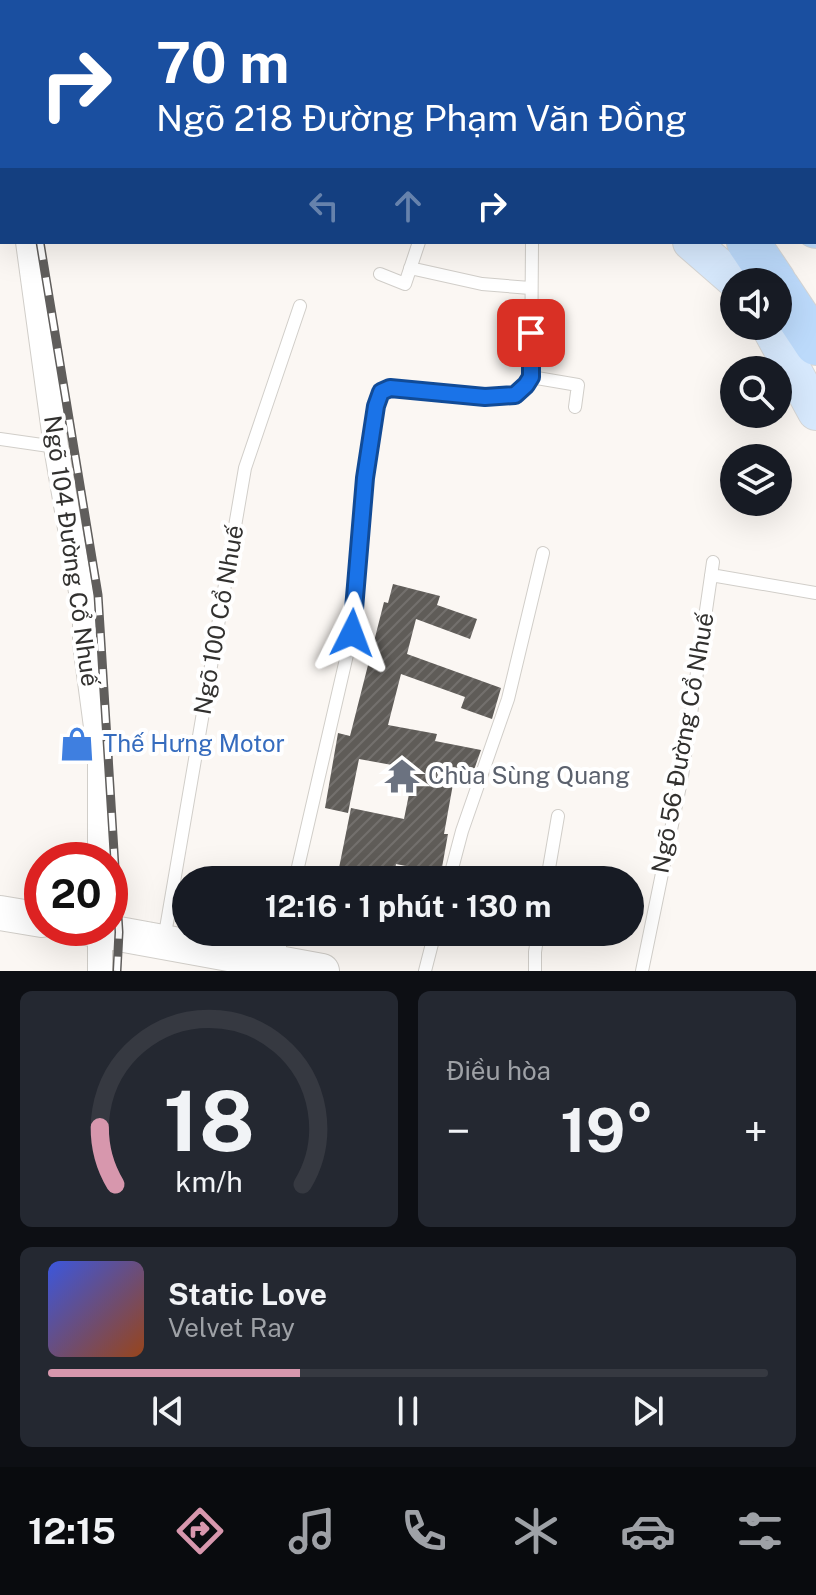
<!DOCTYPE html>
<html lang="vi">
<meta charset="utf-8">
<style>
:root{--surface:#171b24;--page:#242831;--text:#f1f3f6;--muted:#9ea1a6;--line:#363941;--accent:#d797ad}
body{margin:0;font-family:"Public Sans",sans-serif;background:var(--page);color:var(--text);height:100vh;display:flex;flex-direction:column;font-size:30px;white-space:nowrap}
*{box-sizing:border-box;margin:0}
p{font-size:26px;color:var(--muted)}
.icon{flex:none;width:44px;height:44px;fill:none;stroke:currentColor;stroke-width:2;stroke-linecap:round;stroke-linejoin:round}
.map{position:relative;height:971px;overflow:hidden}
.panel{display:flex;flex-direction:column;gap:20px;padding:20px;background:#0d0f14;flex:1}
.panel>*{flex:none}
.guide{position:absolute;left:0px;top:0px;width:816px;height:244px;box-shadow:0 8px 32px #0002;background:#1a4fa0;color:#fff;overflow:hidden}
.buttons{position:absolute;left:720px;top:268px;display:grid;gap:16px}
.buttons a{display:grid;place-items:center;width:72px;height:72px;border-radius:50%;background:var(--surface);box-shadow:0 8px 32px #0002;font-size:40px}
.speed{position:absolute;left:24px;top:842px;display:flex;gap:16px;font-size:40px;font-weight:700;text-align:center}
.speed>*{display:grid;place-content:center;width:104px;height:104px;border-radius:50%;background:var(--surface);box-shadow:0 8px 32px #0002;line-height:1}
.speed .limit{border:12px solid #d22;background:#fff;color:#111}
.pin{position:absolute;display:grid;place-items:center;width:68px;height:68px;color:#fff;margin:-34px;border-radius:16px;box-shadow:0 4px 12px #0006}
.me{position:absolute;width:88px;margin:-44px;rotate:3deg;stroke-linejoin:round;filter:drop-shadow(0 0 6px #0008)}
.turn{display:flex;align-items:center;gap:28px;height:168px;padding:0 24px;font-size:36px}
.turn .icon{width:104px;height:104px;stroke-width:2.5}
.turn b{display:block;font-size:56px;line-height:68px}
.lanes{display:flex;align-items:center;height:76px;padding:0 24px;background:#0003;justify-content:center;gap:40px;direction:ltr}
.lanes .off{opacity:.35}
.big{font-size:60px;font-weight:700;line-height:1.1}
.panel .tile{flex:1;display:flex;flex-direction:column;justify-content:center;gap:12px;min-width:0;padding:0 28px;border-radius:12px;background:var(--page)}
.panel .dial{align-items:center;gap:0}
.dial svg{height:208px;overflow:visible;fill:none;stroke:var(--line);stroke-width:7;stroke-linecap:round;text-anchor:middle}
.dial text{fill:var(--text);stroke:none}
.song{display:flex;align-items:center;gap:24px}
.cover{width:96px;height:96px;border-radius:12px;background:linear-gradient(135deg,hsl(230 70% 55%),hsl(20 70% 35%))}
.played{height:8px;border-radius:4px;background:linear-gradient(90deg,var(--accent) 35%,var(--line) 35%)}
.keys{display:flex;justify-content:space-around;direction:ltr}
.heat{display:flex;justify-content:space-between;align-items:center;font-size:44px;direction:ltr}
.panel .tiles{flex:1;display:grid;gap:20px;grid-template-columns:1fr 1fr}
.tile:last-child{grid-column:span 2}
.trip{position:absolute;left:172px;top:866px;width:472px;height:80px;border-radius:40px;background:var(--surface);box-shadow:0 8px 32px #0002;font-weight:700;line-height:80px;text-align:center}
.tabs{display:flex;height:128px;justify-content:space-around;align-items:center;background:#090b0e;color:var(--muted)}
.tabs .icon{width:56px;height:56px}
.tabs .active{color:var(--accent)}
.tabs b{font-size:36px;color:var(--text)}
.map>svg:first-child{display:block}
.forest{fill:url(#forest-firs)}
.building{fill:url(#building-hatch)}
.lines{fill:none;stroke-linecap:round;stroke-linejoin:round}
.service-casing{stroke:#d1cec9;stroke-width:14}
.minor-casing{stroke:#d1cec9;stroke-width:26}
.secondary-casing{stroke:#d1cec9;stroke-width:36}
.primary-casing{stroke:#d6d6d5;stroke-width:38}
.motorway-casing{stroke:#d6d6d5;stroke-width:44}
.service{stroke:#fff;stroke-width:12}
.minor{stroke:#fff;stroke-width:24}
.secondary{stroke:#fff;stroke-width:34}
.primary{stroke:#d7e9fd;stroke-width:36}
.motorway{stroke:#bcdafb;stroke-width:42}
.rail-casing{stroke:#605e5c;stroke-width:9}
.rail{stroke:#fff;stroke-width:6;stroke-dasharray:18;stroke-linecap:butt}
.route-casing{stroke:#114b97;stroke-width:20}
.route{stroke:#1a73e8;stroke-width:14}
.labels{text-anchor:middle;stroke-width:8;stroke-linejoin:round;paint-order:stroke}
.street-label{font-size:24px;fill:#32312f;stroke:#fff}
.shop-label{font-size:24px;fill:#366cbe;stroke:#fff;text-anchor:start}
.worship-label{font-size:24px;fill:#5b616d;stroke:#fff;text-anchor:start}
</style>
<div class="map">
<svg width="816" height="971" viewBox="0 0 816 971">
<defs>
<pattern id="forest-firs" width="22" height="20" patternUnits="userSpaceOnUse" patternTransform="scale(2)"><rect width="22" height="20" fill="#a0daba"/><path d="M5 1l3.5 6h-7zM16 11l3.5 6h-7z" fill="#8abca0"/></pattern>
<pattern id="building-hatch" width="6" height="6" patternUnits="userSpaceOnUse" patternTransform="scale(2)"><rect width="6" height="6" fill="#5f5c58"/><path d="M-1 1l2-2M0 6l6-6M5 7l2-2" fill="none" stroke="#73706d"/></pattern>
</defs>
<rect width="100%" height="100%" fill="#fbf7f3"/>
<!-- forest -->
<path class="forest" d="M731,0h85v126l-2,-124z"/>
<!-- building -->
<path class="building" d="M393,584l47,12 -3,9 40,14 -7,20 -54,-20 -9,35 94,34 -9,31 -31,-11 4,-11 -64,-23 -13,51 49,9 -2,7 46,9 -13,37 -15,-3 -9,50h4l-7,39 -45,-9 -3,16h-45l1,-5 -11,-2 13,-65 53,11 10,-50 -55,-10 -11,54 -23,-5 13,-75 12,3 34,-134 4,1z"/>
<g class="lines">
<!-- service casing -->
<g class="service-casing">
<path id="service" d="M410,268l72,16 48,4
M380,274l25,10 14,-42
M531,377l47,8 -3,22
M0,439l56,8
M711,575l105,18
M295,880l57,-247 13,-155 14,-82 2,-4 9,-4c23,3 106,14 125,7 7,-3 13,-12 16,-18l1,-135
M449,880l13,-49 46,-132 35,-146
M547,880l11,-64
M164,940l81,-472 55,-162
M277,960l6,-28
M425,971l10,-39
M535,971v-19l3,-20
M642,971l40,-195 31,-214"/>
</g>
<!-- minor casing -->
<g class="minor-casing">
<path id="minor" d="M0,121l2,7
M28,242l28,205 29,168v29l15,113v103
M100,928v43"/>
</g>
<!-- secondary casing -->
<g class="secondary-casing">
<path id="secondary" d="M0,913l42,7
M86,928l236,43"/>
</g>
<!-- primary casing -->
<g class="primary-casing">
<path id="primary" d="M527,0l1,2
M719,0l1,2
M814,144l2,3
M691,242l46,40
M769,326l47,86"/>
</g>
<!-- motorway casing -->
<g class="motorway-casing">
<path id="motorway" d="M587,0l2,2
M665,0l1,2
M814,224l2,3
M748,242l27,40
M778,287l38,57"/>
</g>
<!-- service -->
<use href="#service" class="service"/>
<!-- minor -->
<use href="#minor" class="minor"/>
<!-- secondary -->
<use href="#secondary" class="secondary"/>
<!-- primary -->
<use href="#primary" class="primary"/>
<!-- motorway -->
<use href="#motorway" class="motorway"/>
<!-- rail casing -->
<g class="rail-casing">
<path id="rail" d="M0,46l2,7
M40,242l58,353 21,337 -2,39"/>
</g>
<!-- rail -->
<use href="#rail" class="rail"/>
</g>
<g class="lines">
<!-- route casing -->
<g class="route-casing">
<path id="route" d="M352,633l13,-155 11,-72 5,-14 9,-4 95,9 30,-2 11,-10 5,-8v-44"/>
</g>
<!-- route -->
<use href="#route" class="route"/>
</g>
<!-- icons -->
<defs>
<g id="shop-bare" transform="scale(2.76)"><path d="M-5-2.5h2.3a2.7 3.5 0 0 1 5.4 0H5L5.5 6h-11ZM-1.5-2.5h3a1.5 2.3 0 0 0-3 0Z" fill="#3f7fe0" stroke="#fff" stroke-width="2.5" paint-order="stroke"/></g>
<g id="temple-bare" transform="scale(2.76)"><path d="M0-6L5-2H3V0L6.5 2.5H4V6H1.5V3h-3V6H-4V2.5H-6.5L-3 0V-2H-5Z" fill="#6b7280" stroke="#fff" stroke-width="2.5" paint-order="stroke"/></g>
</defs>
<g fill-rule="evenodd">
<use href="#shop-bare" x="77" y="744"/>
<use href="#temple-bare" x="402" y="776"/>
</g>
<g class="labels">
<!-- street labels -->
<g class="street-label">
<text transform="translate(71 551) rotate(82)" y="8">Ngõ 104 Đường Cổ Nhuế</text>
<text transform="translate(219 620) rotate(-80)" y="8">Ngõ 100 Cổ Nhuế</text>
<text transform="translate(683 743) rotate(-80)" y="8">Ngõ 56 Đường Cổ Nhuế</text>
</g>
<!-- shop labels -->
<g class="shop-label">
<text x="103" y="752">Thế Hưng Motor</text>
</g>
<!-- worship labels -->
<g class="worship-label">
<text x="428" y="784">Chùa Sùng Quang</text>
</g>
</g>
</svg>
<div class="buttons">
<a><svg class="icon" aria-label="sound" viewBox="0 0 24 24"><path d="M4 9h4l5-4v14l-5-4H4zM17 9q2 3 0 6"/></svg></a>
<a><svg class="icon" aria-label="search" viewBox="0 0 24 24"><circle cx="10" cy="10" r="6"/><path d="M15 15l6 6"/></svg></a>
<a><svg class="icon" aria-label="layers" viewBox="0 0 24 24"><path d="M12 4l9 5-9 5-9-5zM3 14l9 5 9-5"/></svg></a>
</div>
<div class="speed"><div class="limit">20</div></div>
<div class="pin" style="left:531px;top:333px;background:#d93025"><svg class="icon" aria-label="arrive" viewBox="0 0 24 24"><path d="M6 21V4h12l-3 4 3 4H6"/></svg></div>
<svg class="me" style="left:352px;top:633px" viewBox="-20 -20 40 40"><path d="M0-17L14 15 0 8-14 15z" fill="#1a73e8" stroke="#fff" stroke-width="4"/></svg>
<div class="trip">12:16 · 1 phút · 130 m</div>
<div class="guide">
<div class="turn"><svg class="icon" aria-label="right" viewBox="0 0 24 24"><path d="M7 20v-9h11M14 6l5 5-5 5"/></svg><div><b>70 m</b>Ngõ 218 Đường Phạm Văn Đồng</div></div>
<div class="lanes"><svg class="icon off" aria-label="left" viewBox="0 0 24 24"><path d="M17 20v-9H6M10 6l-5 5 5 5"/></svg><svg class="icon off" aria-label="ahead" viewBox="0 0 24 24"><path d="M12 20V5M6 11l6-6 6 6"/></svg><svg class="icon" aria-label="right" viewBox="0 0 24 24"><path d="M7 20v-9h11M14 6l5 5-5 5"/></svg></div>
</div>
</div>
<section class="panel">
<div class="tiles">
<div class="tile dial"><svg viewBox="0 0 100 80">
<path d="M14 69A42 42 0 1 1 86 69"/>
<path d="M14 69A42 42 0 0 1 8 47" stroke="#d797ad"/>
<text x="50" y="56" font-size="32" font-weight="700">18</text>
<text x="50" y="72" font-size="11">km/h</text>
</svg></div>
<div class="tile"><p>Điều hòa</p>
<div class="heat"><a>−</a><b class="big">19°</b><a>+</a></div>
</div>
<div class="tile">
<div class="song"><i class="cover"></i><div><b>Static Love</b><p>Velvet Ray</p></div></div>
<div class="played"></div>
<div class="keys"><svg class="icon" aria-label="previous" viewBox="0 0 24 24"><path d="M18 5L8 12l10 7zM5 5v14"/></svg><svg class="icon" aria-label="pause" viewBox="0 0 24 24"><path d="M8 5v14M16 5v14"/></svg><svg class="icon" aria-label="next" viewBox="0 0 24 24"><path d="M6 5l10 7-10 7zM19 5v14"/></svg></div>
</div>
</div>
</section>
<nav class="tabs">
<b>12:15</b>
<svg class="icon active" aria-label="directions" viewBox="0 0 24 24"><path d="M12 3l9 9-9 9-9-9zM9 14v-3h6M13 9l2 2-2 2"/></svg>
<svg class="icon" aria-label="music" viewBox="0 0 24 24"><path d="M9 18V5l10-2v13"/><circle cx="6" cy="18" r="3"/><circle cx="16" cy="16" r="3"/></svg>
<svg class="icon" aria-label="phone" viewBox="0 0 24 24"><path d="M5 4h4l2 5-3 2q2 4 5 5l2-3 5 2v4C11 20 4 13 5 4z"/></svg>
<svg class="icon" aria-label="climate" viewBox="0 0 24 24"><path d="M12 3v18M4 7l16 10M4 17L20 7"/></svg>
<svg class="icon" aria-label="car" viewBox="0 0 24 24"><path d="M5 17H2v-5l4-1 3-4h7l3 4 3 1v5h-3M9 17h6M6 11h13"/><circle cx="7" cy="17" r="2"/><circle cx="17" cy="17" r="2"/></svg>
<svg class="icon" aria-label="filters" viewBox="0 0 24 24"><path d="M4 7h16M4 17h16"/><circle cx="9" cy="7" r="2"/><circle cx="15" cy="17" r="2"/></svg>
</nav>
